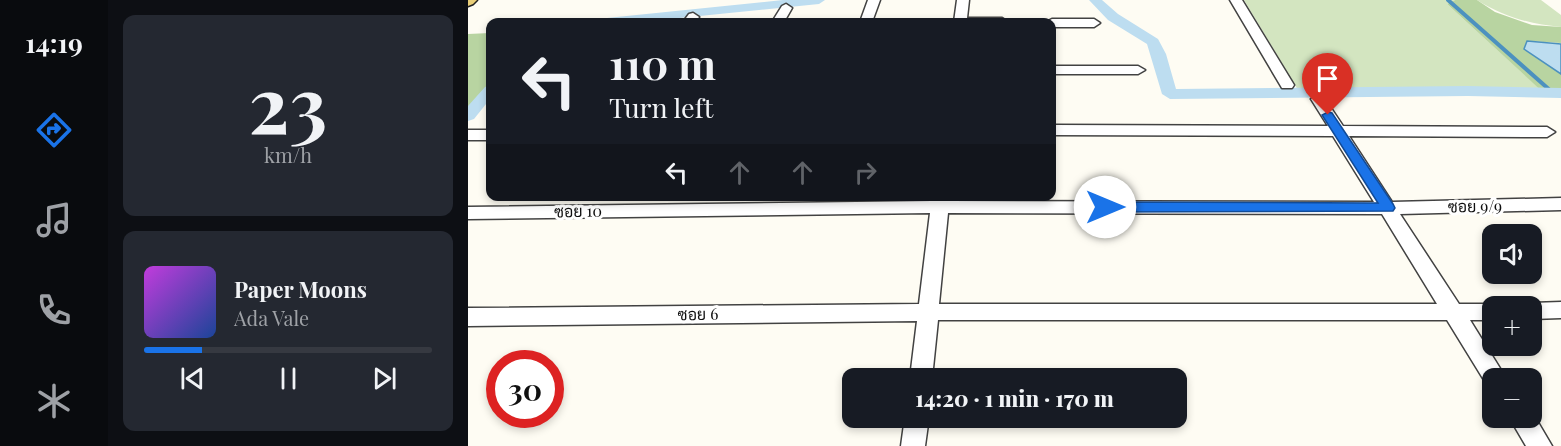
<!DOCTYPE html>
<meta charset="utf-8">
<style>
:root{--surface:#171b24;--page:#242831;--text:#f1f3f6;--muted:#9ea1a6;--line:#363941;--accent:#1a73e8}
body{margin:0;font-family:"Playfair Display",Sarabun,serif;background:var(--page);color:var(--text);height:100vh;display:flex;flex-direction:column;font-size:22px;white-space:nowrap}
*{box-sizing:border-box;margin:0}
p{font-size:20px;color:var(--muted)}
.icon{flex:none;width:33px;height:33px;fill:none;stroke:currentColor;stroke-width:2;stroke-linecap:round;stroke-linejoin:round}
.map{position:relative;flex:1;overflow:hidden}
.details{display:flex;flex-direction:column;gap:15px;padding:15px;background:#0d0f14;width:360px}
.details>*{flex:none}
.top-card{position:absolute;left:18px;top:18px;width:570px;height:183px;border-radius:12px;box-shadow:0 3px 9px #0003;background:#171b24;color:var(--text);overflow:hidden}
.tools{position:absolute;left:1014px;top:224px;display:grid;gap:12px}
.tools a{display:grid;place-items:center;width:60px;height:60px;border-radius:12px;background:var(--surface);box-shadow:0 3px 9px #0003;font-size:30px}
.speed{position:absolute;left:18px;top:350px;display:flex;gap:12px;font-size:30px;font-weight:700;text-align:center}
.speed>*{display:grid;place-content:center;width:78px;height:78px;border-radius:50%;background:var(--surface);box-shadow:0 3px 9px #0003;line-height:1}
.speed .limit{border:9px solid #d22;background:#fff;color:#111}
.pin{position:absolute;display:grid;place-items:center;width:51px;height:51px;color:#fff;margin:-62px -26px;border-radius:50% 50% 50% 0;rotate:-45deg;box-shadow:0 0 6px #0007}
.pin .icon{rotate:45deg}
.me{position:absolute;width:66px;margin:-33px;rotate:90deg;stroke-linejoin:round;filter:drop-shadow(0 0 4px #0008)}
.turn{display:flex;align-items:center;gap:21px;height:126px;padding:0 24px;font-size:27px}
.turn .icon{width:78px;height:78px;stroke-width:2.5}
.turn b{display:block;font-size:42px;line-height:51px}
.lanes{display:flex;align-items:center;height:57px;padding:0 24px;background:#0003;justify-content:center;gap:30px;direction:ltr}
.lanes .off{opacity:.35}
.details .card{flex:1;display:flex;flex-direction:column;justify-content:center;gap:9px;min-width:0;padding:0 21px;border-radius:12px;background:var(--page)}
.details .dial{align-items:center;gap:0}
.dial b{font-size:78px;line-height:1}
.song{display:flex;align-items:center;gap:18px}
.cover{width:72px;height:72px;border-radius:9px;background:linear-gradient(135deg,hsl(290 70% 55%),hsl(220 70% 35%))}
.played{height:6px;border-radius:3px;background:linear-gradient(90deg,var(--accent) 20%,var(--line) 20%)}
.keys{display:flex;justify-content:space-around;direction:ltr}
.trip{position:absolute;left:374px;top:368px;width:345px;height:60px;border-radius:12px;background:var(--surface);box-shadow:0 3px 9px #0003;font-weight:800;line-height:60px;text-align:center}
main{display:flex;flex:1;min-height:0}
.tab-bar{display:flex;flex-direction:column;width:108px;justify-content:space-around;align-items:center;background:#090b0e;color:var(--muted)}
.tab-bar .icon{width:42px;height:42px}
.tab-bar .on{color:var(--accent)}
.tab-bar b{font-size:27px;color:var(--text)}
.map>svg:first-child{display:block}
.green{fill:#d3e5c0}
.forest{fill:#b8d4a1}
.water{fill:#bdddf0;stroke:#4c91bf;stroke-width:1.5}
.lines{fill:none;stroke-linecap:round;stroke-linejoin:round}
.stream{stroke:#4c91bf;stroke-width:4}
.canal{fill:#bdddf0;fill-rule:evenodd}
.minor-casing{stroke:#424242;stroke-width:3}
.major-casing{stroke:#202020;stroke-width:3}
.minor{fill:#fff;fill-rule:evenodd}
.major{fill:#e9ce78;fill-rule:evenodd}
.route{fill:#1a73e8;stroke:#114b97;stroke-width:1.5}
.labels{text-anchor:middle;stroke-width:6;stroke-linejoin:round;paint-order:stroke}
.street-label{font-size:16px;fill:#0f0f0f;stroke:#fff}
</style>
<main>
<nav class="tab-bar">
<b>14:19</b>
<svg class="icon on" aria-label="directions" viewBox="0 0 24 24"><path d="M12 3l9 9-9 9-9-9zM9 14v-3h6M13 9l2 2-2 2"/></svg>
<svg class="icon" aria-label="music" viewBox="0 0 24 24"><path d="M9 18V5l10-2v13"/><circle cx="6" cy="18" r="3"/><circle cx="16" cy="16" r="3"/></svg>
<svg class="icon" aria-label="phone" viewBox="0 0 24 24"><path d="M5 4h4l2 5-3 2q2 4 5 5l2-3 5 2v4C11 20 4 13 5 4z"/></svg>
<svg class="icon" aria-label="climate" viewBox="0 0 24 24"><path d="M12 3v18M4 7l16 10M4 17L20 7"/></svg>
</nav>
<section class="details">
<div class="card dial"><b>23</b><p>km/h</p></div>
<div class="card">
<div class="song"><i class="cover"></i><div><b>Paper Moons</b><p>Ada Vale</p></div></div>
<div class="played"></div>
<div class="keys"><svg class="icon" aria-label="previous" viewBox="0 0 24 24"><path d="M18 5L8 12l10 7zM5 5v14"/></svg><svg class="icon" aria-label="pause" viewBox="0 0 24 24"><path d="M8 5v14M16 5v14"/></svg><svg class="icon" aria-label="next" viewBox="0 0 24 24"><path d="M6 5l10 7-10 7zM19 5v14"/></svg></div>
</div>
</section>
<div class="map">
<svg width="1093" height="446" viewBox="0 0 1093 446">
<rect width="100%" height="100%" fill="#fefcf3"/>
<!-- green -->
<path class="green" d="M776,0h211l-8,4 92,84 -241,2z
M1009,0h64l20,15v12c-31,-3 -57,-10 -84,-27z"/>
<!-- forest -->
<path class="forest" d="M987,0h22l18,12 37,13 29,2v16l-34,-2 -3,8 37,25v22l-15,-1 -99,-91z
M22,33v52l-22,26v-77z"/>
<!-- water -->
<path class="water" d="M1059,41l34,3v30l-37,-25z"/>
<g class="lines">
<!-- stream -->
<path class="stream" d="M980,0l104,92"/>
<!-- canal -->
<path class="canal" d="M315,0h42l-6,4 -179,18h-40l7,-4z
M621,0h13l16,14 40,25 8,15 10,35 292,-3 93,2v10l-93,-2 -298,3 -8,-5 -15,-50 -39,-24z
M22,85v14l-16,20 -6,2v-15l17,-19z"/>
<!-- minor casing -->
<g class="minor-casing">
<path id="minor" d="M400,0h12l-8,22h-12z
M489,0h12l-2,18h35l6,4h-54z
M762,0h12l52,85 -2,3h-10z
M318,4l6,4 -8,14h-12l10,-16z
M225,13l6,4 -4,5h-12l6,-8z
M584,19h42l6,4 -6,4h-42v-5h-6z
M584,66h86l7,4 -7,4h-86z
M850,95l5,1 20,30 204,1 8,5 -8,5 -198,-1 43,66 169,-4v12l-161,4 59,90h33l7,2h-7v14h-22l36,58h-14v9l-5,-2 -40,-65h-509l-6,58h-22l7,-57 -449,5v-18l451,-4 11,-91 -462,6v-12l464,-6v-5h18l-1,5 425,1 -41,-66 -281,-1v-10l276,1 -17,-27zM480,213l434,1 55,90h-498z
M0,130h22v10h-22z
M1093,302v16l-29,1v-13h-8l8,-3z
M1064,412l20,34h-26l-17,-29h23z
M437,417h24l-4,29h-24z"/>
</g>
<!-- major casing -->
<g class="major-casing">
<path id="major" d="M0,0h9l-4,4 -5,2z"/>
</g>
<!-- minor -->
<use href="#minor" class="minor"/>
<!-- major -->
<use href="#major" class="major"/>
</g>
<!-- route -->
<path class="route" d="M860,112l4,1 61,91 2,4 -2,3 -288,1 -6,-5 6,-5 273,1 -56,-88z"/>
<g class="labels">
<!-- street labels -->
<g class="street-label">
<text transform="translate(1007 206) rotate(-1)" y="6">ซอย 9/9</text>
<text transform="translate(110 211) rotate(-1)" y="6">ซอย 10</text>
<text transform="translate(230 314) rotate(-1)" y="6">ซอย 6</text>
</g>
</g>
</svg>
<div class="tools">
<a><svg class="icon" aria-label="sound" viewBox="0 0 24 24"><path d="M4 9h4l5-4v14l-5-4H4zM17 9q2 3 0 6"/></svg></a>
<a>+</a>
<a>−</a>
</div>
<div class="speed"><div class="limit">30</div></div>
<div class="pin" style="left:860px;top:115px;background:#d93025"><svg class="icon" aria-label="arrive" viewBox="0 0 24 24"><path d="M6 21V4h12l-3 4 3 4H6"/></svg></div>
<svg class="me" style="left:637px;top:207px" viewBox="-20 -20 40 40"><circle r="19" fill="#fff"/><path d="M0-13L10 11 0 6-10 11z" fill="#1a73e8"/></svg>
<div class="trip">14:20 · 1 min · 170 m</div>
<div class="top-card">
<div class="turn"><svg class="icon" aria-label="left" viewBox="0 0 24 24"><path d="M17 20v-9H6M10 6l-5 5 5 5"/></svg><div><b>110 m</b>Turn left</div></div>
<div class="lanes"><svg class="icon" aria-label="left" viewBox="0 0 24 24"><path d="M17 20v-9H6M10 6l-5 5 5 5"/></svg><svg class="icon off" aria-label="ahead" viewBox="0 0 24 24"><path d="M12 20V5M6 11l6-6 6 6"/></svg><svg class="icon off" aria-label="ahead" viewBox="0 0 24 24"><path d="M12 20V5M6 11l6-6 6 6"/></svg><svg class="icon off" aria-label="right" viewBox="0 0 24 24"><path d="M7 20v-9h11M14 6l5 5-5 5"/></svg></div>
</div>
</div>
</main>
